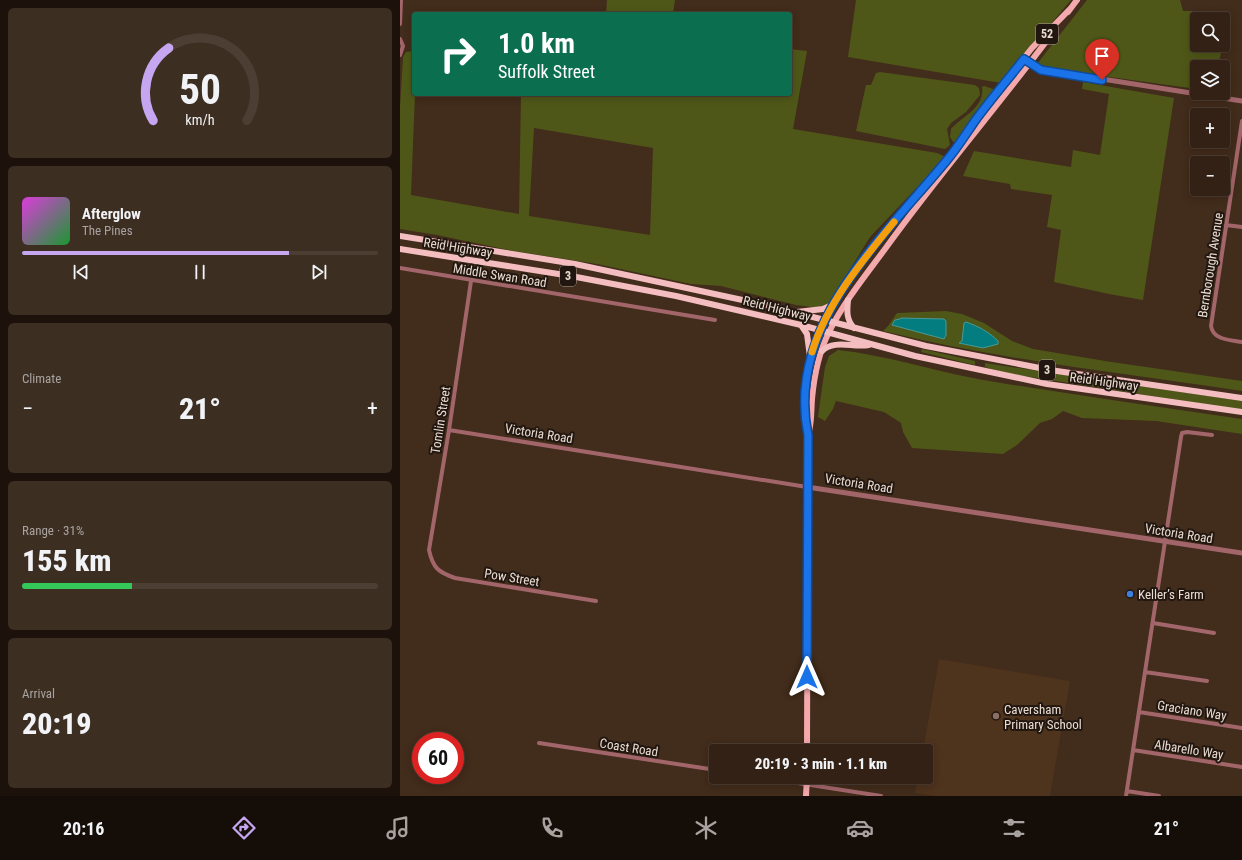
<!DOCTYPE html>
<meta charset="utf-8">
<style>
:root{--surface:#322114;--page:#3d2e22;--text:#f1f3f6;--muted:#a8a3a0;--line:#4d3e34;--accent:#c6a6f0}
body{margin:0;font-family:"Roboto Condensed",sans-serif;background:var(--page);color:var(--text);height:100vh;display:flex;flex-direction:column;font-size:15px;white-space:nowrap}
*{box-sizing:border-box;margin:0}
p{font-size:13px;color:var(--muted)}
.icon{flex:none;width:22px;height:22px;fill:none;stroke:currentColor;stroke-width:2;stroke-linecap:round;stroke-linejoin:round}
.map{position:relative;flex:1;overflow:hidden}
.sheet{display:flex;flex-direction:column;gap:8px;padding:8px;background:#1c120b;width:400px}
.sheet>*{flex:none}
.guide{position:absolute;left:12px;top:12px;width:380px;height:84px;border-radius:4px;box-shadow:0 2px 10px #0003,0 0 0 1px var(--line);background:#0b6e4f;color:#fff;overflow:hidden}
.controls{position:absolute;left:790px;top:12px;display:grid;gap:8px}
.controls a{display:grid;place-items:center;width:40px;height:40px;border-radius:4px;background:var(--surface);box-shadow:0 2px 10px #0003,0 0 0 1px var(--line);font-size:20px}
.speed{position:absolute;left:12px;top:732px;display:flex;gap:8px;font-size:20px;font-weight:700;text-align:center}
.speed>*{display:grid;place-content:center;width:52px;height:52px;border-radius:50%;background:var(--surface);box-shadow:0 2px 10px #0003,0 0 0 1px var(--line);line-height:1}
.speed .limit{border:6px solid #d22;background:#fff;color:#111}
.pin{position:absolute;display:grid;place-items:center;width:34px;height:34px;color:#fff;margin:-41px -17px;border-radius:50% 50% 50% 0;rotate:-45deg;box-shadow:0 0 4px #0007}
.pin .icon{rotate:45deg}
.me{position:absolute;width:44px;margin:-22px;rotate:0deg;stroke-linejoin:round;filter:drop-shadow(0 0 3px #0008)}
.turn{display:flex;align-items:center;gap:14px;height:84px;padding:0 20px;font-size:18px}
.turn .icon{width:52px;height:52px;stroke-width:2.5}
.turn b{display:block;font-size:28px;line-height:34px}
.big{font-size:30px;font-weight:800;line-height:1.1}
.sheet .card{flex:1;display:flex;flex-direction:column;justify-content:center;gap:6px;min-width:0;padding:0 14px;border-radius:6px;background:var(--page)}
.sheet .dial{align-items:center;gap:0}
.dial svg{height:104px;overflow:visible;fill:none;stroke:var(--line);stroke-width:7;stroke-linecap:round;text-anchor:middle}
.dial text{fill:var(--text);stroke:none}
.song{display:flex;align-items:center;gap:12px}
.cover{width:48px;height:48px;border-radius:6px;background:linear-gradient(135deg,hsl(300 70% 55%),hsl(130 70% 35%))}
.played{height:4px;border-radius:2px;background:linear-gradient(90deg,var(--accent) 75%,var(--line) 75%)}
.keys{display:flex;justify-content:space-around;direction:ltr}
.heat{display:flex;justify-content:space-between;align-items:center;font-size:22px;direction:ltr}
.charge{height:6px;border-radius:3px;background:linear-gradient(90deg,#34c759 31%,var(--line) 0)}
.trip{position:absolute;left:309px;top:744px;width:224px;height:40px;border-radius:4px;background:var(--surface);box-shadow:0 2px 10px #0003,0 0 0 1px var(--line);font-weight:800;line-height:40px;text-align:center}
.tab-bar{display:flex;height:64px;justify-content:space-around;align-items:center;background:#140d08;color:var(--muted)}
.tab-bar .icon{width:28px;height:28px}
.tab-bar .on{color:var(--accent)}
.tab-bar b{font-size:18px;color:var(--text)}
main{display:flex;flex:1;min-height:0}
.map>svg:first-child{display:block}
.built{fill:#4e331d}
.green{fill:#4f5718;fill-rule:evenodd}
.water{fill:#037d80;stroke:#489a98}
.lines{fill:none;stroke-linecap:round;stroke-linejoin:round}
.minor{stroke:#a2666a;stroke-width:4}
.tertiary{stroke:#a2666a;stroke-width:5}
.primary{stroke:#f4a9ad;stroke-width:6}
.trunk{stroke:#f4bec1;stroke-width:6}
.route-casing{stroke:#114b97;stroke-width:10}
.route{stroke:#1a73e8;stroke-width:7}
.slow{stroke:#f59e0b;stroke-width:7}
.shop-dot{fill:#3f7fe0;stroke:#211710;stroke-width:1.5}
.education-dot{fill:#8d6e63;stroke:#211710;stroke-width:1.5}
.labels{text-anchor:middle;stroke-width:4;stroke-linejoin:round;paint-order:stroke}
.shield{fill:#211710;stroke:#aea197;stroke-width:1}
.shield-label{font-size:12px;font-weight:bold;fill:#eadcd1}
.street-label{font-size:13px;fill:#eadcd1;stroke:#211710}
.poi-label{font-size:13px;fill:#eadcd1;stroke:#211710;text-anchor:start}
</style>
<main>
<section class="sheet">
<div class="card dial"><svg viewBox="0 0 100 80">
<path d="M14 69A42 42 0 1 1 86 69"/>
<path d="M14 69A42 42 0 0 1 26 13" stroke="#c6a6f0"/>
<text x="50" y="56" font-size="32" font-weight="700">50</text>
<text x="50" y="72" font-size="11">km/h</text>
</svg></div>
<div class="card">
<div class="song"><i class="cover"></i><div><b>Afterglow</b><p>The Pines</p></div></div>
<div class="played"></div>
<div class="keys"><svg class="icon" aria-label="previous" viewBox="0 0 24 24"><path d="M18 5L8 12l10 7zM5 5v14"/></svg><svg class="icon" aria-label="pause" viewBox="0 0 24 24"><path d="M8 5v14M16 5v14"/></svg><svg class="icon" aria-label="next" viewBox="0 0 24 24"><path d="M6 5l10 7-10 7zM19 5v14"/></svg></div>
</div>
<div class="card"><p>Climate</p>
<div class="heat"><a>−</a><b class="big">21°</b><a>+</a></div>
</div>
<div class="card"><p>Range · 31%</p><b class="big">155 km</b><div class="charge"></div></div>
<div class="card"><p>Arrival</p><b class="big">20:19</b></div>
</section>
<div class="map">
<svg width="842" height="796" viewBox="0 0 842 796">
<rect width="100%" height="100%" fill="#422c1b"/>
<!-- built -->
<path class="built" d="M539,659l131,22 -20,115h-114l-21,-3 3,-16h8v-26h-3z"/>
<!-- green -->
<path class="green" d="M207,0h68l-2,14h-67z
M456,0h215l-70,83 -153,-26z
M687,0h93l3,11h16l-6,36 28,6 -3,14h-21v22l-145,-20 -2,-2 -3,1 -9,-3 -1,-1z
M390,49l17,2 -14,78 144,24 9,4 -76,80 -40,65 -4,3 -6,2h-9l-15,-2 -75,-19 -30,-2 -94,-20 -83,-13 -77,-16 -37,-6v-122l3,-50 3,-5 8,-1 1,43 -4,101 108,19 2,-120h269zM134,128l119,20 -3,87 -121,-19z
M480,72l95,13 4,3 1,7 -14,17 -15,11 -4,6 3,16 -5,4 -89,-18 10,-46h5l5,-12z
M683,82l91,16 -31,202 -34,-6 -55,-12 7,-52 -14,-3 5,-32 -41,-6 -1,-5 -47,-8 11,-25 97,16 2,-17 27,5 9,-61 -27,-5z
M584,86l12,4 -16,19 -13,20 -9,13h-5l-3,-5 1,-8c11,-13 34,-21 31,-42z
M546,311l16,3 22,9 28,18 21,8 72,12 137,20v10c-120,-18 -241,-31 -359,-60l5,-5 9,-13z
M522,349l53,12v4l-54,-13z
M438,350c47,5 93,20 140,29 87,15 176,27 264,40v15l-86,-13 -74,-3 -19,-7 -11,8 -12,4 -23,22 -14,9 -91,-6 -9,-16 -2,-9 -17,-11 -48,-11 -3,8 -8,12 -7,-4 7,-50 4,-11z
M585,363l257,38v9l-230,-36 -21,-5 -6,-2z"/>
<!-- water -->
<path class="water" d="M501,318l43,1 2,2v14l-2,4 -52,-14 3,-5 5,-1z
M566,322c12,4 23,10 32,19v3l-15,4 -24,-5 3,-2 2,-18z"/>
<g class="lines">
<!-- minor -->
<path class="minor" d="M0,24l1,-24
M0,39l3,7 -3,9
M842,121l-31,205c2,14 19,14 31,16
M826,225l16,2
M0,268l315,52
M71,281l-22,149 -20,120c4,18 9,22 26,28l141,23
M49,430l358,57
M753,623l61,10
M745,672l62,9
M739,712l103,16
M139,743l177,27
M733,750l109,17
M359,777l122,19
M727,791l32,5
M726,796l55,-359 1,-4 5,-1 25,3"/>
<!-- tertiary -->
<path class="tertiary" d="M624,59l14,9 7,2 197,31
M407,487l435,66"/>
<!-- primary -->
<path class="primary" d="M668,12l9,-12
M408,435c4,-12 3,-24 4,-36 2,-22 7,-47 17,-67 15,-30 36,-56 56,-83 54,-75 114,-144 169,-218
M407,751l1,-316 -3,-18 -1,-18 4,-33 9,-30 15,-31 37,-51 41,-53 38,-42 42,-58 42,-53 38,-39
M406,796l1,-19"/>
<!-- trunk -->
<path class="trunk" d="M0,236l175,28 191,41 160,41 124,24 192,28
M0,249l171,27 105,20 125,29 114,31 132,28 195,28
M448,300c-1,11 -2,19 6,28
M397,312l26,-3 9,-4
M401,325l6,9 3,23
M422,351c13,-12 30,-3 47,-6"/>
</g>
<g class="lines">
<!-- route casing -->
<g class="route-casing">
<path id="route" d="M407,677l1,-242c-23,-111 76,-198 139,-275 11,-13 20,-28 30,-42 15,-20 31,-39 47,-59l17,11 61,10"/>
</g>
<!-- route -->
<use href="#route" class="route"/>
<!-- slow -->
<path class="slow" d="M412,352c15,-49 50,-91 82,-130"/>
</g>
<!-- markers -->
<circle class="shop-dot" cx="730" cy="594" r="4"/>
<circle class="education-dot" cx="596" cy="716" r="4"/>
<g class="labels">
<!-- shield labels -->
<g class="shield">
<rect x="636" y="24" width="22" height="20" rx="3"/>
<rect x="160" y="266" width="16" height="20" rx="3"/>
<rect x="639" y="360" width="16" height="20" rx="3"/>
</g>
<g class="shield-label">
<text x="647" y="38">52</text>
<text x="168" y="280">3</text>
<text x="647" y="374">3</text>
</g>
<!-- street labels -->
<g class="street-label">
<text transform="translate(58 247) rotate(9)" y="5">Reid Highway</text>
<text transform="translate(810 265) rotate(-81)" y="5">Bernborough Avenue</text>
<text transform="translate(100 275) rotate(9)" y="5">Middle Swan Road</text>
<text transform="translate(377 308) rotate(14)" y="5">Reid Highway</text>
<text transform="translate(704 381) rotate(8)" y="5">Reid Highway</text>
<text transform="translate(40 420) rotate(-81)" y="5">Tomlin Street</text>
<text transform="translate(139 433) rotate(9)" y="5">Victoria Road</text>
<text transform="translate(459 483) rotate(9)" y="5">Victoria Road</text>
<text transform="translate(779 533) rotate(9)" y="5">Victoria Road</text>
<text transform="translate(112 577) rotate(9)" y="5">Pow Street</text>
<text transform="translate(792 710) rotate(9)" y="5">Graciano Way</text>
<text transform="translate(229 747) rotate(9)" y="5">Coast Road</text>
<text transform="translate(789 749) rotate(9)" y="5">Albarello Way</text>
</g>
<!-- poi labels -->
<g class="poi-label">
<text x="738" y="599">Keller’s Farm</text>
<text x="604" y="714">Caversham<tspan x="604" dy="15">Primary School</tspan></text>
</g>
</g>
</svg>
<div class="controls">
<a><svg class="icon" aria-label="search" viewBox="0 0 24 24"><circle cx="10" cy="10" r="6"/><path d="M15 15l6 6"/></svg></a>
<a><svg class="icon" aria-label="layers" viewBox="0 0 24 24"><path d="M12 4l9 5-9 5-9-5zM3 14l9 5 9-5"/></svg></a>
<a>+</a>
<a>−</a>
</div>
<div class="speed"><div class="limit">60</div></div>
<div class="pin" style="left:702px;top:80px;background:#d93025"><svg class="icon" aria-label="arrive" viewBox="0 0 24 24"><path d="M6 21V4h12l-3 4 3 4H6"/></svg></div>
<svg class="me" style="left:407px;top:677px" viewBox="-20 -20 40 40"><path d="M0-17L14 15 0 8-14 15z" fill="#1a73e8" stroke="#fff" stroke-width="4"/></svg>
<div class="trip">20:19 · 3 min · 1.1 km</div>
<div class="guide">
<div class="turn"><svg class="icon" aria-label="right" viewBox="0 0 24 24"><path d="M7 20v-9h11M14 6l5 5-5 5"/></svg><div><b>1.0 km</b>Suffolk Street</div></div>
</div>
</div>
</main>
<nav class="tab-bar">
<b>20:16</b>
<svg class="icon on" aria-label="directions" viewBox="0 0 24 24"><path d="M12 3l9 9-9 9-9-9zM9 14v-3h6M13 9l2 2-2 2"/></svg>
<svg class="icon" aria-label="music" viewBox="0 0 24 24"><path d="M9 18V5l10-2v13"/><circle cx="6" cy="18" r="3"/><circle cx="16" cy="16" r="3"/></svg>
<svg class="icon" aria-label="phone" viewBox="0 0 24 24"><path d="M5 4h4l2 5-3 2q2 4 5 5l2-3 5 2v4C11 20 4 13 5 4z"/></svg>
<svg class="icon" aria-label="climate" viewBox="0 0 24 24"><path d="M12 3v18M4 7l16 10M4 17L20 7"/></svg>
<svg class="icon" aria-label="car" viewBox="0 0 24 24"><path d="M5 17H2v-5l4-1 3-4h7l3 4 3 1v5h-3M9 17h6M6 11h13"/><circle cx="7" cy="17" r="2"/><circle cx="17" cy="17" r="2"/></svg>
<svg class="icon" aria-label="filters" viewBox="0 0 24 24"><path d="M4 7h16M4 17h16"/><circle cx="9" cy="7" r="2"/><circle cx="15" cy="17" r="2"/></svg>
<b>21°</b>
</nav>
